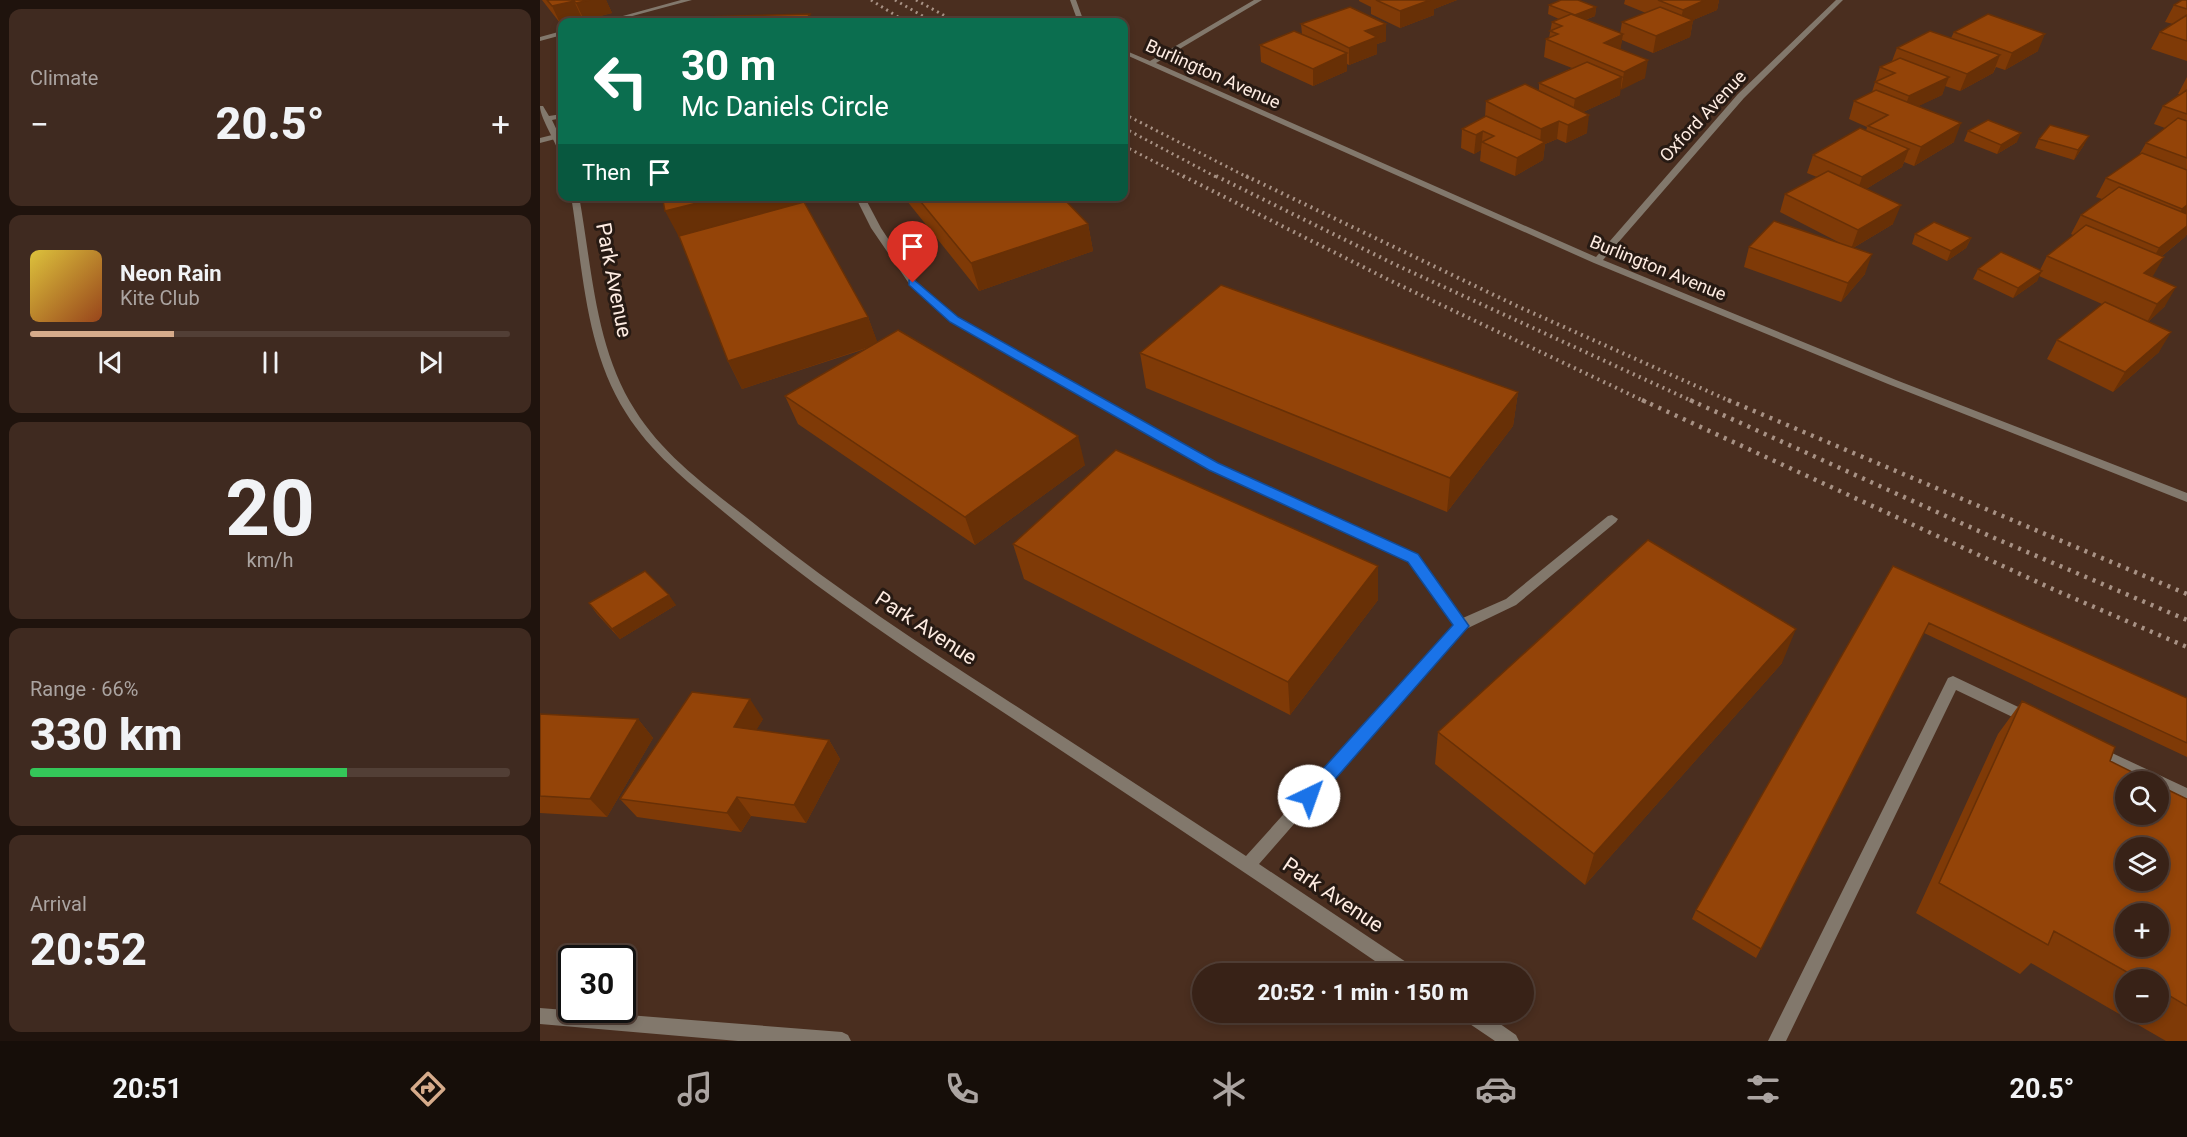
<!DOCTYPE html>
<meta charset="utf-8">
<style>
:root{--surface:#382217;--page:#3f2a20;--text:#f1f3f6;--muted:#aba4a1;--line:#523f36;--accent:#d6ab8b}
body{margin:0;font-family:Roboto,sans-serif;background:var(--page);color:var(--text);height:100vh;display:flex;flex-direction:column;font-size:22px;white-space:nowrap}
*{box-sizing:border-box;margin:0}
p{font-size:20px;color:var(--muted)}
.icon{flex:none;width:33px;height:33px;fill:none;stroke:currentColor;stroke-width:2;stroke-linecap:round;stroke-linejoin:round}
.map{position:relative;flex:1;overflow:hidden}
.details{display:flex;flex-direction:column;gap:9px;padding:9px;background:#1f130d;width:540px}
.details>*{flex:none}
.guide{position:absolute;left:18px;top:18px;width:570px;height:183px;border-radius:12px;box-shadow:0 3px 9px #0003,0 0 0 2px var(--line);background:#0b6e4f;color:#fff;overflow:hidden}
.fabs{position:absolute;left:1575px;top:771px;display:grid;gap:12px}
.fabs a{display:grid;place-items:center;width:54px;height:54px;border-radius:50%;background:var(--surface);box-shadow:0 3px 9px #0003,0 0 0 2px var(--line);font-size:30px}
.speed{position:absolute;left:18px;top:945px;display:flex;gap:12px;font-size:30px;font-weight:700;text-align:center}
.speed>*{display:grid;place-content:center;width:78px;height:78px;border-radius:50%;background:var(--surface);box-shadow:0 3px 9px #0003,0 0 0 2px var(--line);line-height:1}
.speed .limit{border:3px solid #111;border-radius:9px;background:#fff;color:#111}
.pin{position:absolute;display:grid;place-items:center;width:51px;height:51px;color:#fff;margin:-62px -26px;border-radius:50% 50% 50% 0;rotate:-45deg;box-shadow:0 0 6px #0007}
.pin .icon{rotate:45deg}
.me{position:absolute;width:66px;margin:-33px;rotate:42deg;stroke-linejoin:round;filter:drop-shadow(0 0 4px #0008)}
.turn{display:flex;align-items:center;gap:21px;height:126px;padding:0 24px;font-size:27px}
.turn .icon{width:78px;height:78px;stroke-width:2.5}
.turn b{display:block;font-size:42px;line-height:51px}
.then{display:flex;align-items:center;height:57px;padding:0 24px;background:#0003;gap:12px;font-size:22px}
.big{font-size:45px;font-weight:800;line-height:1.1}
.details .card{flex:1;display:flex;flex-direction:column;justify-content:center;gap:9px;min-width:0;padding:0 21px;border-radius:12px;background:var(--page)}
.details .dial{align-items:center;gap:0}
.dial b{font-size:78px;line-height:1}
.song{display:flex;align-items:center;gap:18px}
.cover{width:72px;height:72px;border-radius:9px;background:linear-gradient(135deg,hsl(50 70% 55%),hsl(20 70% 35%))}
.played{height:6px;border-radius:3px;background:linear-gradient(90deg,var(--accent) 30%,var(--line) 30%)}
.keys{display:flex;justify-content:space-around;direction:ltr}
.heat{display:flex;justify-content:space-between;align-items:center;font-size:33px;direction:ltr}
.charge{height:9px;border-radius:4px;background:linear-gradient(90deg,#34c759 66%,var(--line) 0)}
.trip{position:absolute;left:652px;top:963px;width:342px;height:60px;border-radius:30px;background:var(--surface);box-shadow:0 3px 9px #0003,0 0 0 2px var(--line);font-weight:800;line-height:60px;text-align:center}
.dock{display:flex;height:96px;justify-content:space-around;align-items:center;background:#160e09;color:var(--muted)}
.dock .icon{width:42px;height:42px}
.dock .on{color:var(--accent)}
.dock b{font-size:27px;color:var(--text)}
main{display:flex;flex:1;min-height:0}
.map>svg:first-child{display:block}
.lines{fill:none;stroke-linecap:round;stroke-linejoin:round}
.lane{fill:#82786c;fill-rule:evenodd}
.street{fill:#82786c;fill-rule:evenodd}
.rail-far2{stroke:#a89285;stroke-width:3;stroke-dasharray:2 4;stroke-linecap:butt}
.rail-far1{stroke:#a89285;stroke-width:4;stroke-dasharray:2 4.5;stroke-linecap:butt}
.rail{stroke:#a89285;stroke-width:4.5;stroke-dasharray:3 6;stroke-linecap:butt}
.wall{fill:#7f3a07;fill-rule:evenodd}
.shaded-wall{fill:#683006}
.building{fill:#944408;stroke:#683006;stroke-width:1.5;fill-rule:evenodd}
.route{fill:#1a73e8;stroke:#114b97;stroke-width:1.5}
.labels{text-anchor:middle;stroke-width:6;stroke-linejoin:round;paint-order:stroke}
.far-street-label{font-size:18px;fill:#feece2;stroke:#271a13}
.street-label{font-size:21px;fill:#feece2;stroke:#271a13}
</style>
<main>
<section class="details">
<div class="card"><p>Climate</p>
<div class="heat"><a>−</a><b class="big">20.5°</b><a>+</a></div>
</div>
<div class="card">
<div class="song"><i class="cover"></i><div><b>Neon Rain</b><p>Kite Club</p></div></div>
<div class="played"></div>
<div class="keys"><svg class="icon" aria-label="previous" viewBox="0 0 24 24"><path d="M18 5L8 12l10 7zM5 5v14"/></svg><svg class="icon" aria-label="pause" viewBox="0 0 24 24"><path d="M8 5v14M16 5v14"/></svg><svg class="icon" aria-label="next" viewBox="0 0 24 24"><path d="M6 5l10 7-10 7zM19 5v14"/></svg></div>
</div>
<div class="card dial"><b>20</b><p>km/h</p></div>
<div class="card"><p>Range · 66%</p><b class="big">330 km</b><div class="charge"></div></div>
<div class="card"><p>Arrival</p><b class="big">20:52</b></div>
</section>
<div class="map">
<svg width="1647" height="1041" viewBox="0 0 1647 1041">
<rect width="100%" height="100%" fill="#4a2e1f"/>
<g class="lines">
<!-- lane -->
<path class="lane" d="M16,134h3v4l-19,5v-5z
M1072,515l6,4 -2,3 -100,83 -50,24h-10l-2,-4 2,-4 50,-22 102,-83z
M1413,676l80,38 2,4 -2,4 -5,2 -5,-2 -67,-32 -170,351h-18l178,-359 2,-4z
M1557,746l90,42v14l-29,-13v-7h-15l-51,-26 -2,-4 2,-4z"/>
<!-- street -->
<path class="street" d="M141,0h11l-82,22h-9z
M530,0h6l8,22h-6z
M714,0h8l-106,63 440,194 142,-163 98,-94h7l-99,98 -141,162 293,120 291,113v9l-299,-118 -294,-121 -470,-209v-4l26,11z
M22,31v4l-22,6v-4z
M0,106h3l6,10 13,-2v4l-10,2 10,21v11l-4,-2c-5,-13 -18,-33 -18,-44z
M31,196h8c13,71 16,152 56,214 29,47 78,81 121,115 78,63 162,118 246,172 82,53 163,106 244,159l208,-231 -45,-64 -199,-92 -260,-147 -40,-37 -39,-57 -16,-32h9l17,32 35,53 42,37 260,145 199,92 51,70 -209,239 156,104 2,6h-23c-137,-94 -276,-186 -414,-277 -88,-57 -174,-116 -255,-184 -36,-30 -74,-60 -99,-100 -41,-64 -43,-144 -55,-217z
M0,1008l302,24 6,3 3,6h-113l-198,-17z
M919,1012h24l33,23 3,6h-24l-34,-23z"/>
<!-- rail-far2 -->
<path class="rail-far2" d="M331,0l35,22
M355,0l38,22
M376,0l40,22
M584,114l125,64
M584,128l94,50
M584,146l62,32"/>
<!-- rail-far1 -->
<path class="rail-far1" d="M643,176l208,105 255,121
M676,176l178,88 300,138
M706,176l271,130 215,96"/>
<!-- rail -->
<path class="rail" d="M1102,400l415,191 130,56
M1150,400l302,137 195,83
M1188,400l459,194"/>
</g>
<!-- wall -->
<path class="wall" d="M2,0h64l6,13 -28,7 -2,-2 -22,5z
M819,0h98l-23,9v6l-34,13 -29,-14v-7l-12,-6z
M1085,0h94l-2,10 -24,10 -3,17 -37,16 -31,-13 -2,9 25,29 -25,11v6l-37,17 4,21 -21,10 -9,-4 -12,5 -2,16 -28,16 -35,-15 1,-11 -7,4 -13,-6 1,-19 23,-12 1,-16 53,-10v-8l33,-15 -28,-11 2,-18 3,-1 3,-16 7,-3 -11,-5 1,-9 47,2 -1,9 -10,4 35,14 2,-12 24,-9 -22,-9z
M1647,0v61l-36,-12 9,-17 13,-8 -8,-2 9,-17z
M761,24h85v17l-9,3v10l-28,11 -2,-1v7l-34,15 -52,-24 -1,-17 42,-11z
M1414,32l84,19 -33,19 -9,-3 -3,6 -33,18 -15,-5 -3,9 -24,11 36,36 -40,24 -10,-4 -2,5 -36,22 27,35 -40,24 12,26 -24,28 -97,-35 5,-20 93,-3 -62,-32 5,-18 32,-17 -10,-4 6,-18 53,-24 1,-4 -18,-8 5,-18 18,-9 8,-25 12,-6 5,-13 54,-10z
M1647,77v157l-2,3 -23,19 -10,21 13,29 -17,16 11,30 -46,40 -66,-33 10,-19 45,-36 -63,-28 -2,5 -24,17 -40,-19 5,-10 62,1 7,-14 26,-21 -2,-1 10,-19 21,-16 -6,-2 10,-19 33,-23 7,-12 19,-15 -11,-4 9,-18 17,-12h-2z
M1428,131l49,11 -20,12 -33,-13z
M1499,139l45,6 -10,15 -39,-12z
M122,196h137l3,7 66,114 9,25 208,123 -110,80 -177,-121 -13,-28 83,-48 -126,41 -14,-28 -48,-124h-1z
M363,196h158l27,28 5,27 -114,40z
M1375,234l56,4 -5,10 -19,13 -35,-17z
M600,353l378,39 -5,34 -66,86 -301,-124z
M473,544l365,22v34l-88,115 -266,-136z
M1353,566l294,132v59l-263,-124 -168,325 -64,-39 4,-9z
M49,603l87,2 -56,34 -23,-25z
M1242,663l-197,222 -150,-121 3,-32z
M1482,701l88,60 77,38v242h-21l-135,-78 -11,11 -104,-61 82,-179zM1586,980h32v32h-32z
M0,714l98,5 15,19 -46,79 -67,-4z
M223,719l-7,11 73,10 11,19 -34,64 -55,-7 -10,16 -104,-15 -17,-18z"/>
<!-- shaded-wall -->
<path class="shaded-wall" d="M50,0h16l6,13 -28,7 -8,-17z
M890,0h27l-23,9v6l-34,13v-17z
M1165,0h14l-2,10 -31,13 7,-3 -3,17 -37,16 3,-17 23,-10 4,-16z
M34,1l8,17 -22,5 -8,-17z
M1056,7l-1,9 -22,8 1,-8z
M270,14l2,8h-8z
M846,24v17l-9,3v10l-28,11v-17l16,-17z
M1083,34l-3,18 -16,-9z
M1505,34l-7,17 -33,19 7,-17z
M807,53v18l-34,15v-17z
M1460,55l-7,18 -33,18 7,-17z
M1108,60l-3,18 -24,12 3,-18z
M1082,77l-2,18 -48,22 3,-18z
M1409,77l-7,18 -40,19 7,-18z
M1049,115l-2,18 -21,10 2,-18z
M1019,121l-2,18 -12,5 -2,16 -28,16 2,-18 23,-13 1,-16z
M1421,123l-7,19 -40,24 7,-19z
M943,131l-2,19 -7,4 2,-19z
M1481,133l-4,9 -20,12 4,-9z
M1549,136l-5,9 -10,15 4,-10z
M1369,149l-7,18 -46,28 6,-18z
M185,196h74l4,11 -124,30 -14,-26z
M1361,205l-8,19 -42,25 7,-19z
M1647,205v10l-16,13 11,-19z
M548,224l5,27 -114,40 -8,-28z
M1647,226v8l-2,3 -37,30 11,-19z
M1431,238l-5,10 -19,13 4,-10z
M1332,254l-7,20 -24,28 7,-19z
M1624,257l-11,19 -9,-3z
M1502,271l-5,10 -24,17 5,-10z
M1636,287l-11,19 -19,18 11,-20z
M328,317l10,27 -136,45 -14,-28z
M1631,332l-12,20 -46,40 12,-20z
M978,392l-5,34 -66,86 3,-34z
M538,436l7,29 -110,80 -10,-28z
M838,566v34l-88,115 -2,-33z
M129,595l7,10 -56,34 -8,-10z
M1256,629l-14,34 -197,222 9,-31z
M210,699l13,20 -16,27 -13,-19z
M98,719l15,19 -46,79 -17,-18z
M289,740l11,19 -34,64 -12,-18z
M197,797l14,19 -10,16 -14,-19z"/>
<!-- building -->
<path class="building" d="M7,0h43l-14,3 -2,-2 -22,5z
M836,0h54l-30,11z
M1021,0h17l18,7 -21,8 -26,-10z
M1118,0h47l-22,10z
M1642,0h5v9l-13,-4z
M810,7l36,17 -21,7 12,6 -28,11 -48,-24z
M1120,7l33,13 -37,16 -34,-14z
M270,14l-6,8h-179l3,-3z
M1031,14l52,20 -19,9 44,17 -24,12 -78,-33 12,-5 -8,-3 12,-5 -10,-4z
M1448,14l57,20 -33,19 -58,-21z
M1647,15v26l-27,-9z
M754,31l53,22 -34,16 -53,-24z
M1390,31l70,24 -33,19 -70,-26z
M1360,58l49,19 -40,19 -34,-14 20,-9 -15,-6z
M1047,62l35,15 -47,22 -36,-16z
M985,84l64,31 -21,10 -9,-4 -18,8 -55,-28z
M1336,90l85,33 -40,24 -53,-21 20,-11 -34,-14z
M1647,90v24l-24,-8z
M946,116l59,26 -28,16 -35,-16 12,-6 -11,-5 -7,4 -14,-6z
M1638,118l9,3v37l-41,-15z
M1448,120l33,13 -20,12 -33,-14z
M1510,125l39,11 -11,14 -39,-11z
M1320,128l49,21 -47,28 -49,-22z
M1602,153l45,17v35l-5,4 -76,-31z
M1288,171l73,34 -43,25 -73,-36z
M1579,187l68,27v12l-28,22 -78,-33z
M122,196h63l-60,15z
M376,196h145l27,28 -117,39z
M264,202l64,115 -140,44 -49,-125z
M1234,221l98,33 -24,29 -99,-36z
M1394,222l37,16 -20,13 -36,-17z
M1546,225l78,32 -20,16 32,14 -19,17 -110,-48z
M1461,252l41,19 -24,17 -40,-19z
M681,285l297,107 -68,86 -310,-125z
M1565,302l66,30 -46,40 -68,-32z
M358,330l180,106 -113,81 -180,-121z
M576,450l262,116 -90,116 -275,-138z
M1108,540l148,89 -202,225 -156,-122z
M1353,566l294,132v45l-258,-120 -168,326 -65,-39z
M105,571l24,24 -57,34 -23,-26z
M152,692l58,7 -16,28 95,13 -35,65 -57,-8 -10,16 -107,-14z
M1482,701l93,46 -5,14 42,21h-26v32h32v-29l29,14v207l-29,-17v-9h-17l-87,-49 -6,14 -109,-62zM1586,848h32v32h-32zM1586,914h32v32h-32z
M0,714l98,5 -48,80 -50,-3z"/>
<!-- route -->
<path class="route" d="M373,279l45,38 260,146 200,91 51,72 -154,176 -6,2 -6,-2 -3,-6 3,-5 150,-166 -45,-63 -199,-92 -259,-148 -41,-37v-5z"/>
<g class="labels">
<!-- far-street labels -->
<g class="far-street-label">
<text transform="translate(673 74) rotate(24)" y="6">Burlington Avenue</text>
<text transform="translate(1163 116) rotate(-47)" y="6">Oxford Avenue</text>
<text transform="translate(1118 268) rotate(22)" y="6">Burlington Avenue</text>
</g>
<!-- street labels -->
<g class="street-label">
<text transform="translate(74 280) rotate(79)" y="7">Park Avenue</text>
<text transform="translate(386 628) rotate(33)" y="7">Park Avenue</text>
<text transform="translate(793 895) rotate(34)" y="7">Park Avenue</text>
</g>
</g>
</svg>
<div class="fabs">
<a><svg class="icon" aria-label="search" viewBox="0 0 24 24"><circle cx="10" cy="10" r="6"/><path d="M15 15l6 6"/></svg></a>
<a><svg class="icon" aria-label="layers" viewBox="0 0 24 24"><path d="M12 4l9 5-9 5-9-5zM3 14l9 5 9-5"/></svg></a>
<a>+</a>
<a>−</a>
</div>
<div class="speed"><div class="limit">30</div></div>
<div class="pin" style="left:373px;top:283px;background:#d93025"><svg class="icon" aria-label="arrive" viewBox="0 0 24 24"><path d="M6 21V4h12l-3 4 3 4H6"/></svg></div>
<svg class="me" style="left:769px;top:796px" viewBox="-20 -20 40 40"><circle r="19" fill="#fff"/><path d="M0-13L10 11 0 6-10 11z" fill="#1a73e8"/></svg>
<div class="trip">20:52 · 1 min · 150 m</div>
<div class="guide">
<div class="turn"><svg class="icon" aria-label="left" viewBox="0 0 24 24"><path d="M17 20v-9H6M10 6l-5 5 5 5"/></svg><div><b>30 m</b>Mc Daniels Circle</div></div>
<div class="then">Then<svg class="icon" aria-label="arrive" viewBox="0 0 24 24"><path d="M6 21V4h12l-3 4 3 4H6"/></svg></div>
</div>
</div>
</main>
<nav class="dock">
<b>20:51</b>
<svg class="icon on" aria-label="directions" viewBox="0 0 24 24"><path d="M12 3l9 9-9 9-9-9zM9 14v-3h6M13 9l2 2-2 2"/></svg>
<svg class="icon" aria-label="music" viewBox="0 0 24 24"><path d="M9 18V5l10-2v13"/><circle cx="6" cy="18" r="3"/><circle cx="16" cy="16" r="3"/></svg>
<svg class="icon" aria-label="phone" viewBox="0 0 24 24"><path d="M5 4h4l2 5-3 2q2 4 5 5l2-3 5 2v4C11 20 4 13 5 4z"/></svg>
<svg class="icon" aria-label="climate" viewBox="0 0 24 24"><path d="M12 3v18M4 7l16 10M4 17L20 7"/></svg>
<svg class="icon" aria-label="car" viewBox="0 0 24 24"><path d="M5 17H2v-5l4-1 3-4h7l3 4 3 1v5h-3M9 17h6M6 11h13"/><circle cx="7" cy="17" r="2"/><circle cx="17" cy="17" r="2"/></svg>
<svg class="icon" aria-label="filters" viewBox="0 0 24 24"><path d="M4 7h16M4 17h16"/><circle cx="9" cy="7" r="2"/><circle cx="15" cy="17" r="2"/></svg>
<b>20.5°</b>
</nav>
